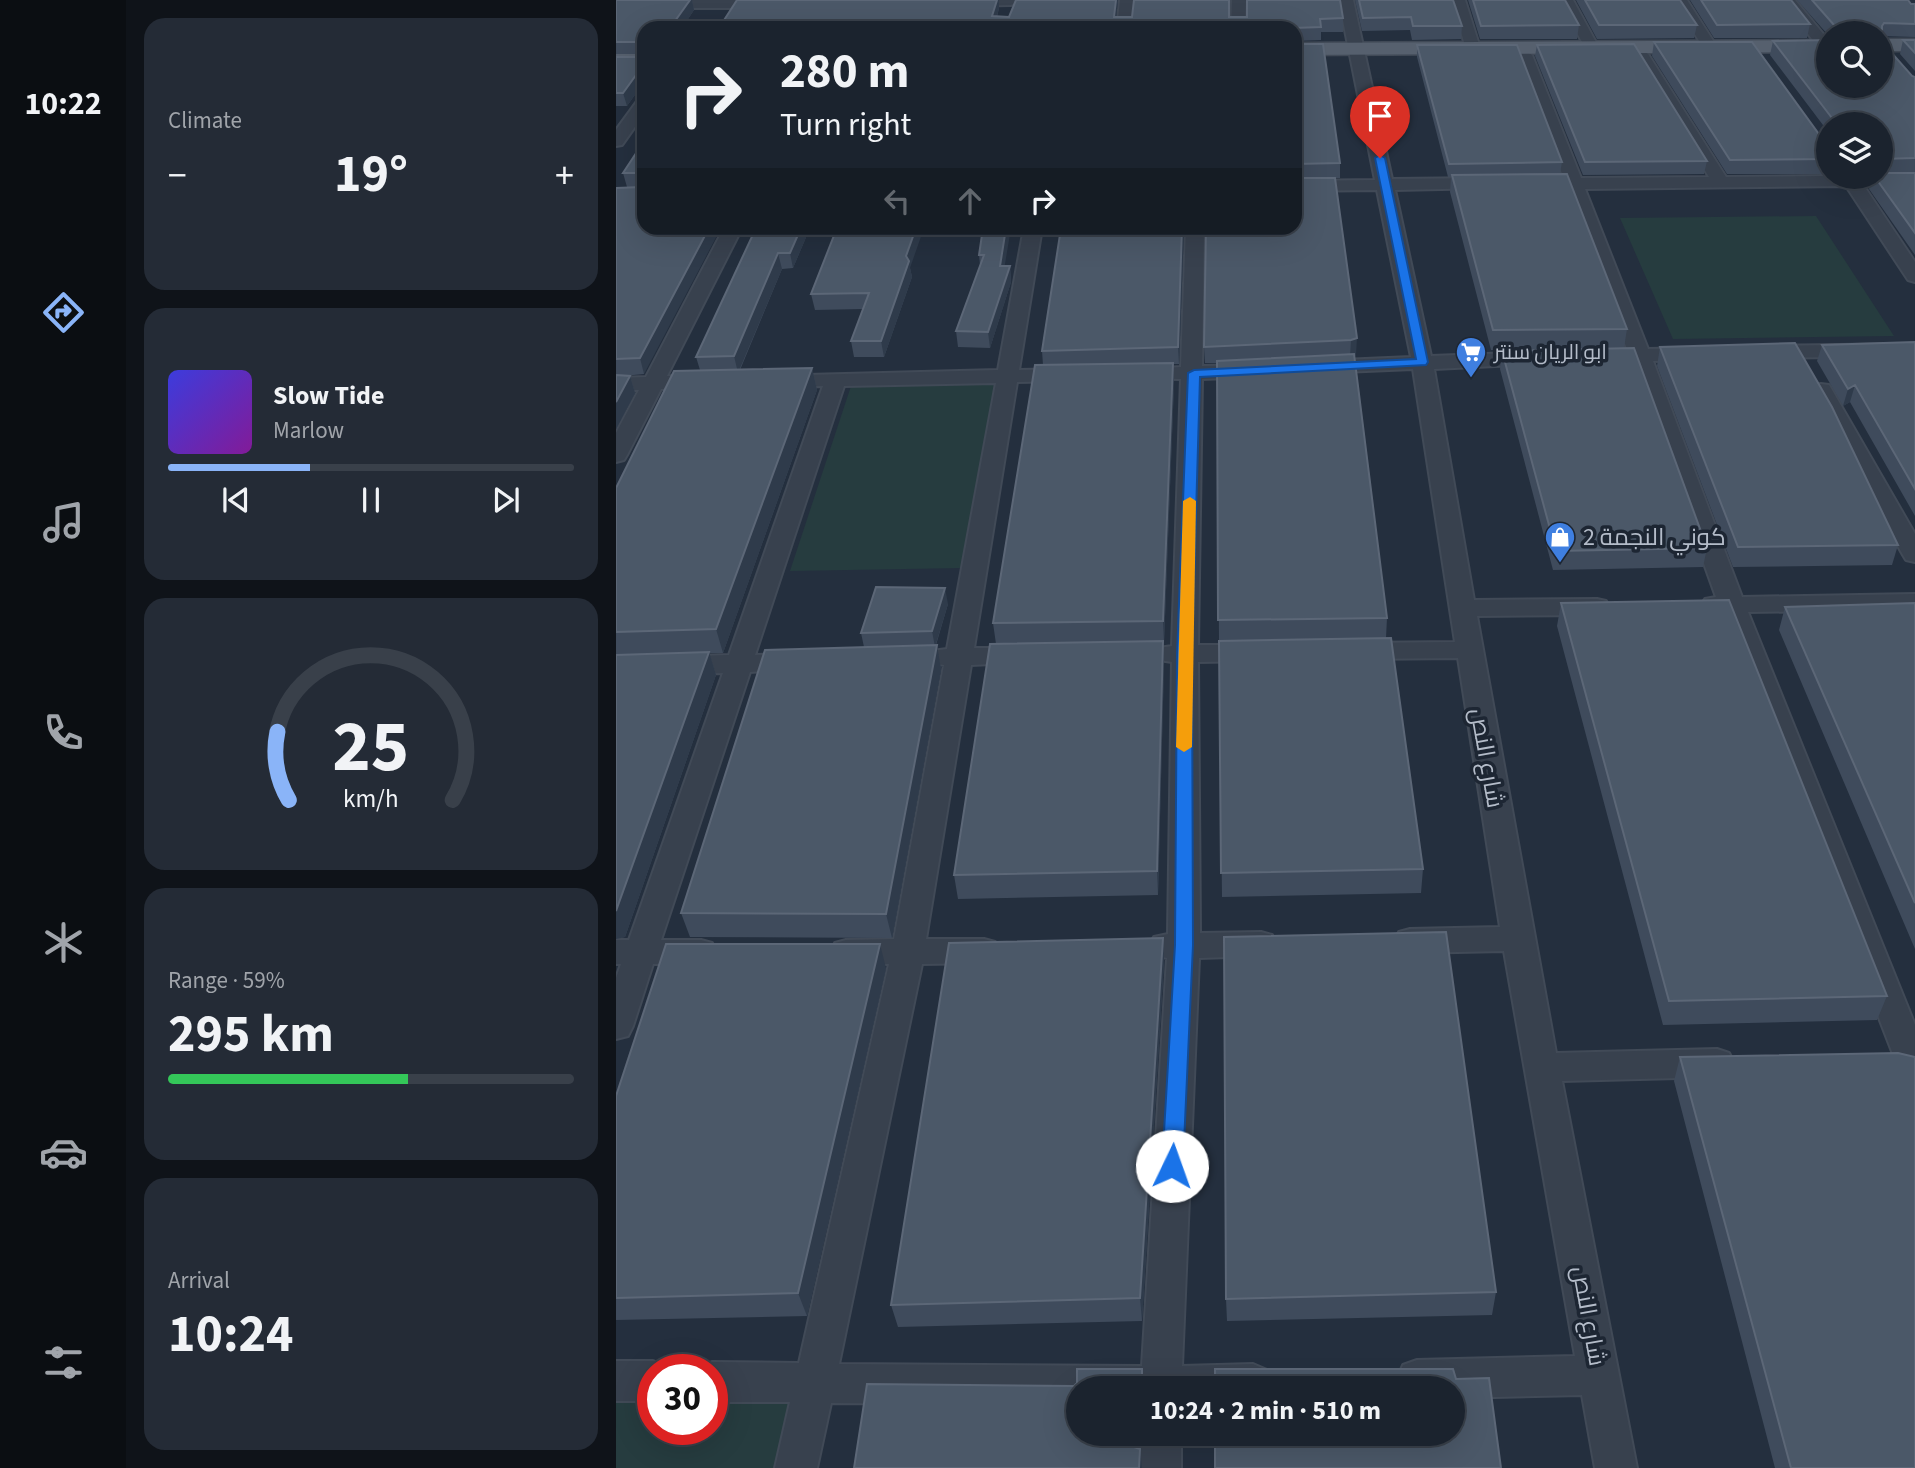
<!DOCTYPE html>
<meta charset="utf-8">
<style>
:root{--surface:#1b232e;--page:#242b36;--text:#f1f3f6;--muted:#a0a4aa;--line:#39404a;--accent:#8ab4f8}
body{margin:0;font-family:"Source Sans 3",Cairo,sans-serif;background:var(--page);color:var(--text);height:100vh;display:flex;flex-direction:column;font-size:26px;white-space:nowrap}
*{box-sizing:border-box;margin:0}
p{font-size:23px;color:var(--muted)}
.icon{flex:none;width:38px;height:38px;fill:none;stroke:currentColor;stroke-width:2;stroke-linecap:round;stroke-linejoin:round}
.map{position:relative;flex:1;overflow:hidden}
.drawer{display:flex;flex-direction:column;gap:18px;padding:18px;background:#0f1319;width:490px}
.drawer>*{flex:none}
.banner{position:absolute;left:21px;top:21px;width:665px;height:214px;border-radius:21px;box-shadow:0 7px 28px #0002,0 0 0 2px var(--line);background:#1b232e;color:var(--text);overflow:hidden}
.buttons{position:absolute;left:1200px;top:21px;display:grid;gap:14px}
.buttons a{display:grid;place-items:center;width:77px;height:77px;border-radius:50%;background:var(--surface);box-shadow:0 7px 28px #0002,0 0 0 2px var(--line);font-size:35px}
.speed{position:absolute;left:21px;top:1354px;display:flex;gap:14px;font-size:35px;font-weight:700;text-align:center}
.speed>*{display:grid;place-content:center;width:91px;height:91px;border-radius:50%;background:var(--surface);box-shadow:0 7px 28px #0002,0 0 0 2px var(--line);line-height:1}
.speed .limit{border:10px solid #d22;background:#fff;color:#111}
.pin{position:absolute;display:grid;place-items:center;width:60px;height:60px;color:#fff;margin:-72px -30px;border-radius:50% 50% 50% 0;rotate:-45deg;box-shadow:0 0 7px #0007}
.pin .icon{rotate:45deg}
.me{position:absolute;width:77px;margin:-38px;rotate:3deg;stroke-linejoin:round;filter:drop-shadow(0 0 5px #0008)}
.turn{display:flex;align-items:center;gap:24px;height:147px;padding:0 28px;font-size:32px}
.turn .icon{width:91px;height:91px;stroke-width:2.5}
.turn b{display:block;font-size:49px;line-height:60px}
.lanes{display:flex;align-items:center;height:66px;padding:0 28px;background:#0003;justify-content:center;gap:35px;direction:ltr}
.lanes .off{opacity:.35}
.big{font-size:52px;font-weight:700;line-height:1.1}
.drawer .tile{flex:1;display:flex;flex-direction:column;justify-content:center;gap:10px;min-width:0;padding:0 24px;border-radius:21px;background:var(--page)}
.drawer .dial{align-items:center;gap:0}
.dial svg{height:182px;overflow:visible;fill:none;stroke:var(--line);stroke-width:7;stroke-linecap:round;text-anchor:middle}
.dial text{fill:var(--text);stroke:none}
.song{display:flex;align-items:center;gap:21px}
.cover{width:84px;height:84px;border-radius:10px;background:linear-gradient(135deg,hsl(240 70% 55%),hsl(290 70% 35%))}
.played{height:7px;border-radius:4px;background:linear-gradient(90deg,var(--accent) 35%,var(--line) 35%)}
.keys{display:flex;justify-content:space-around;direction:ltr}
.heat{display:flex;justify-content:space-between;align-items:center;font-size:38px;direction:ltr}
.charge{height:10px;border-radius:5px;background:linear-gradient(90deg,#34c759 59%,var(--line) 0)}
.trip{position:absolute;left:450px;top:1376px;width:399px;height:70px;border-radius:35px;background:var(--surface);box-shadow:0 7px 28px #0002,0 0 0 2px var(--line);font-weight:700;line-height:70px;text-align:center}
main{display:flex;flex:1;min-height:0}
.tabs{display:flex;flex-direction:column;width:126px;justify-content:space-around;align-items:center;background:#0b0e12;color:var(--muted)}
.tabs .icon{width:49px;height:49px}
.tabs .selected{color:var(--accent)}
.tabs b{font-size:32px;color:var(--text)}
.map>svg:first-child{display:block}
.green{fill:#263c3f}
.lines{fill:none;stroke-linecap:round;stroke-linejoin:round}
.minor-casing{stroke:#414a57;stroke-width:4}
.major-casing{stroke:#414a57;stroke-width:3}
.minor{fill:#38414e;fill-rule:evenodd}
.major{fill:#56606e;fill-rule:evenodd}
.wall{fill:#3f4b5c}
.shaded-wall{fill:#2f3b4b}
.building{fill:#4b5868;stroke:#5c6777;stroke-width:2}
.route{fill:#1a73e8;stroke:#114b97;stroke-width:2}
.slow{fill:#f59e0b}
.labels{text-anchor:middle;stroke-width:7;stroke-linejoin:round;paint-order:stroke}
.far-poi-label{font-size:21px;fill:#b4bcc9;stroke:#1d2633;text-anchor:start}
.poi-label{font-size:24px;fill:#b4bcc9;stroke:#1d2633;text-anchor:start}
.street-label{font-size:24px;fill:#b4bcc9;stroke:#1d2633}
</style>
<main>
<nav class="tabs">
<b>10:22</b>
<svg class="icon selected" aria-label="directions" viewBox="0 0 24 24"><path d="M12 3l9 9-9 9-9-9zM9 14v-3h6M13 9l2 2-2 2"/></svg>
<svg class="icon" aria-label="music" viewBox="0 0 24 24"><path d="M9 18V5l10-2v13"/><circle cx="6" cy="18" r="3"/><circle cx="16" cy="16" r="3"/></svg>
<svg class="icon" aria-label="phone" viewBox="0 0 24 24"><path d="M5 4h4l2 5-3 2q2 4 5 5l2-3 5 2v4C11 20 4 13 5 4z"/></svg>
<svg class="icon" aria-label="climate" viewBox="0 0 24 24"><path d="M12 3v18M4 7l16 10M4 17L20 7"/></svg>
<svg class="icon" aria-label="car" viewBox="0 0 24 24"><path d="M5 17H2v-5l4-1 3-4h7l3 4 3 1v5h-3M9 17h6M6 11h13"/><circle cx="7" cy="17" r="2"/><circle cx="17" cy="17" r="2"/></svg>
<svg class="icon" aria-label="filters" viewBox="0 0 24 24"><path d="M4 7h16M4 17h16"/><circle cx="9" cy="7" r="2"/><circle cx="15" cy="17" r="2"/></svg>
</nav>
<section class="drawer">
<div class="tile"><p>Climate</p>
<div class="heat"><a>−</a><b class="big">19°</b><a>+</a></div>
</div>
<div class="tile">
<div class="song"><i class="cover"></i><div><b>Slow Tide</b><p>Marlow</p></div></div>
<div class="played"></div>
<div class="keys"><svg class="icon" aria-label="previous" viewBox="0 0 24 24"><path d="M18 5L8 12l10 7zM5 5v14"/></svg><svg class="icon" aria-label="pause" viewBox="0 0 24 24"><path d="M8 5v14M16 5v14"/></svg><svg class="icon" aria-label="next" viewBox="0 0 24 24"><path d="M6 5l10 7-10 7zM19 5v14"/></svg></div>
</div>
<div class="tile dial"><svg viewBox="0 0 100 80">
<path d="M14 69A42 42 0 1 1 86 69"/>
<path d="M14 69A42 42 0 0 1 9 39" stroke="#8ab4f8"/>
<text x="50" y="56" font-size="32" font-weight="700">25</text>
<text x="50" y="72" font-size="11">km/h</text>
</svg></div>
<div class="tile"><p>Range · 59%</p><b class="big">295 km</b><div class="charge"></div></div>
<div class="tile"><p>Arrival</p><b class="big">10:24</b></div>
</section>
<div class="map">
<svg width="1299" height="1468" viewBox="0 0 1299 1468">
<rect width="100%" height="100%" fill="#242f3e"/>
<!-- green -->
<path class="green" d="M1200,216l78,120 -221,3 -53,-121z
M383,381l-36,187 -173,3 62,-188z
M96,1386h114l-17,82h-193v-81h37v43h59z"/>
<g class="lines">
<!-- minor casing -->
<g class="minor-casing">
<path id="minor" d="M0,0h156l6,4 -7,4h-155z
M340,0h61l1,1 -7,4 -49,1 -5,-1z
M504,0h14l-3,28h-14z
M616,0h14l-1,28h-14z
M723,0h14l39,179 96,-1 9,5 -9,5 -93,2 36,166 106,-4 7,2 3,4 -3,4 -7,2 -103,5 40,231 123,-1 9,2 4,6 -4,6 -9,2 -120,1 79,437 161,-4 12,4 5,10 -5,10 -12,4 -155,4 75,387h-42l-13,-73 -130,3v-10h-51l-4,-9 6,-14 14,-5 158,-4 -71,-405 -94,2 -11,-3 -5,-9 5,-9 11,-3 90,-2 -42,-269 -101,1 -9,-2 -4,-6 4,-6 9,-2 98,-1 -42,-273 -94,4 -7,-2 -3,-4 3,-4 7,-2 92,-4 -34,-167 -82,1v-10l80,-1z
M835,0h14l15,48 -2,3h-10l-2,-3z
M943,0h14l26,48 -2,3h-10z
M1057,0h14l30,47 -2,3h-10z
M1165,0h14l34,41v9l-9,-1z
M1025,50l7,4 78,123 189,-2v10l-51,1 51,76v20l-7,-2 -62,-94 -261,3 63,160 50,-1 7,2 3,4 -3,4 -7,2 -45,1 89,236 173,-3v16l-167,2 167,413v56l-12,-4 -5,-10 -176,-454 -17,-2 -4,-6 4,-6 11,-2 -84,-235 -41,-2 -3,-4 3,-4 36,-3 -59,-160 -17,-1 -3,-4 3,-4 13,-1 -46,-124 7,-4 7,4 49,123 128,-1 -75,-123z
M28,98v16l-22,31 -6,1v-16l22,-30z
M108,228h18l-75,148 45,1 3,5 -3,5 -51,2 -34,66 -3,5 -8,2v-29l23,-43h-23v-12l30,-1z
M408,228h18l-23,142 53,-1 7,2 4,4 -4,4 -7,2 -55,1 -43,266h52l9,2 4,6 -4,6 -64,3 -45,274h58l11,3 5,9 -5,9 -11,3 -62,1 -83,400 303,2 25,-408 -13,-3 -5,-9 5,-9 14,-3 4,-272 -13,-2 -4,-6 4,-6 13,-2 9,-267 -51,-1 -4,-4 4,-4 51,-3 5,-139h18l-2,138 52,-1 7,2 4,4 -4,4 -7,2 -52,2 -4,266h59l9,2 4,6 -4,6 -9,2 -59,1 2,271 61,-1 11,3 5,9 -5,9 -11,3 -62,2 -17,408 71,-2 14,6 6,14 -1,4h-194v17l-247,-2 -14,65h-42l15,-66h-78v-32h-15l15,-8 87,1 90,-399h-43l-11,-3 -5,-9 5,-9 11,-3 48,-1 50,-274 -12,-2 -4,-6 4,-6 15,-2 49,-266 -152,3 -89,269 44,-1 9,2 4,6 -4,6 -58,4 -89,268h40l11,3 5,9 -5,9 -11,3h-48l-20,62 -5,10 -12,3v-61l5,-14h-5v-24h13l94,-267 -107,3v-18l113,-3 94,-269 -47,1 -8,-1 -3,-5 3,-5 230,-6z
M1299,344v12l-152,2 -7,-2 -3,-4 3,-4 7,-2z
M1205,384l8,1 3,5 83,144v28l-9,-2 -3,-5 -93,-165 3,-5z
M0,1361h37l14,6 2,3h-16v31h-37z
M523,1433h42v35h-42z"/>
</g>
<!-- major casing -->
<g class="major-casing">
<path id="major" d="M1265,39h34v12h-34z
M1213,40v12l-534,3v-12z
M28,49v12l-28,1v-12z"/>
</g>
<!-- minor -->
<use href="#minor" class="minor"/>
<!-- major -->
<use href="#major" class="major"/>
</g>
<!-- wall -->
<path class="wall" d="M0,0h76l2,10 -12,18h-38v54l-17,24h-11v-49h27v-3h-27z
M121,0h262v8l-2,9h12l7,-17h102l-2,17h114l113,1v14h-22v8l-26,1v-13h-576z
M739,0h98l9,26 -1,13 -49,1 -2,-10 -48,1z
M852,0h97l14,25 -2,14h-97z
M960,0h104l17,25 -3,13 -97,1z
M1074,0h101l19,24 -3,14h-93z
M1181,0h111l3,4h4v33l-33,-1v6l30,34 3,1v178l-46,-66 3,-12h9v-53h-52v9l-59,-78 3,-14 56,45 52,-53h-52v3z
M1287,40h12v31l-15,-17z
M1038,42l170,99 5,1v32h-102l-75,-118z
M679,44l45,119v15h-45l61,177 -2,1 33,262 -1,20 37,231 -2,24 -199,4 -3,-256 -2,-278h-12l-1,-16 91,-119z
M801,45l145,117 -2,12 67,155 -3,19 83,200 -4,19 -150,3 -53,-201 2,-18 105,-2 -116,1 -41,-158 1,-15h-3l-31,-120z
M921,45l170,116 -3,13 -121,1 -48,-119z
M28,141v233l-21,2h7l5,17 -19,36v-241l11,-1 -4,-14z
M140,228h54l-17,40 -11,1 -42,101 72,-2 5,22 -94,263h-14l7,22 -91,262 -9,2v-451l84,-118 -4,-13z
M367,228l22,38h5l1,16 -21,66 -32,-1 -2,-16 24,-66 -1,-10z
M445,228h123l-5,136h-6l1,20 -10,259h-1l1,22 -6,230 -200,4 -4,-24 42,-231 -3,-21 50,-258 -1,-14z
M268,233l26,35 2,9 -28,80h-30l-3,-16 12,-32 -48,1 -4,-16z
M1299,342v174l-65,-114 -7,4 -26,-45 5,-16z
M1044,347l238,198 -6,20 -159,2 -76,-201z
M945,603l326,393 -10,24 -214,5 -106,-399z
M1299,603v346l-136,-319 6,-23z
M332,604l-12,41 5,24 -49,269 -202,-1 -9,-24 183,-266 -3,-14z
M547,938l1,24 -22,359 -244,6 -7,-22z
M270,968l-79,348 -191,4v-224z
M1064,1057l235,411h-140l-101,-387z
M880,1292l-4,23 -265,6 -1,-22z"/>
<!-- shaded-wall -->
<path class="shaded-wall" d="M74,0h2l2,10 -12,18h-12z
M381,0h2v8l-5,20 -2,-12z
M500,0h2l-3,28 -1,-11z
M28,64v18l-17,24 -4,-13z
M93,228h12l-77,146 -4,-16z
M185,228h9l-17,40 -3,-15z
M300,228h8l-14,40 2,9 -28,80 -3,-16 25,-85z
M390,228h5l-9,54 -2,-16z
M566,228h2l-5,136 -1,-17z
M162,253l4,16 -44,104 -4,-17z
M394,266l1,16 -21,66 -2,-16z
M741,338l-1,17 -6,2 1,-17z
M557,363l1,21 -10,259 -1,-22z
M196,368l5,22 -94,263 -7,-24z
M14,376l5,17 -19,36v-27z
M1239,385l-5,17 -7,4 5,-17z
M329,588l3,16 -13,43 -3,-16z
M547,641l1,24 -6,230 -1,-24z
M321,645l4,24 -49,269 -6,-24z
M93,652l7,23 -91,262 -9,2v-28z
M547,938l1,24 -22,359 -2,-23z
M264,944l6,24 -79,348 -9,-23z
M526,1369l2,19h-2z
M518,1433h2v35l-2,-21z
M524,1449l2,19h-3z"/>
<!-- building -->
<path class="building" d="M0,0h74l-20,28h-26v36l-21,29h-7v-36h27v-15h-27z
M121,0h260l-5,16 17,1 7,-17h100l-2,17h18l2,-17h95v17h18v-17h93l3,18 -23,1 1,8 -28,1h-574z
M743,0h94l9,26h-49l-2,-9 -48,1z
M857,0h92l14,25 -98,1z
M969,0h95l17,25h-98z
M1085,0h90l19,24 -93,1z
M1196,0h96l3,4h4v20l-31,-1 -2,3v16l30,34 3,1v81l-34,1v-35h-47l1,-2 -62,-81 56,-1v46h52v-53h-47v-8z
M1287,40h12v13z
M1038,42h98l72,99 5,1v17l-99,1z
M679,44h28l17,119 -45,1z
M1018,44l73,117 -122,1 -48,-117z
M801,45h100l45,117 -113,2z
M28,141v87h65l-69,130 -24,1v-171l26,-1v-14h-19z
M1265,173h34v60l-40,-56h6z
M951,174l60,155 -134,1 -41,-155z
M679,178h40l22,160 -6,2 -147,7 2,-119h89z
M140,228h45l-11,25h-12l-44,103 -38,1z
M270,228h30l-10,28 3,5 -28,80h-30l18,-48 -58,1 24,-61h49z
M367,228h23l-6,38h10l-22,66 -32,-1 28,-76h-5z
M445,228h121l-4,119 -136,4z
M1299,342v147l-60,-104 -7,4 -26,-44z
M1179,343l37,64 66,138 -160,2 -78,-200z
M1018,348l73,200 -151,3 -54,-200z
M738,354l33,264 -169,2 -1,-259z
M557,363l-10,258 -170,2 42,-258z
M196,368l-96,261 -100,3v-144l58,-117z
M0,375l14,1 -14,26z
M260,587l69,1 -13,43 -71,2z
M1113,600l158,396 -218,5 -108,-398z
M1299,603v300l-130,-296z
M775,638l32,231 -202,4 -2,-232z
M547,641l-6,230 -203,4 36,-231z
M321,645l-51,269 -205,-1 84,-263z
M93,652l-93,259v-256z
M830,932l50,360 -270,7 -2,-362z
M547,938l-23,360 -249,7 58,-362z
M50,944h214l-82,349 -182,5v-202z
M1282,1053l17,4v411h-124l-111,-411z
M461,1369h65v19h-64v45h56v14l6,2 -1,19h-285l13,-84 207,2 3,-3z
M599,1369h238l3,10 33,-1 12,90h-286v-35h237v-45h-237z"/>
<!-- route -->
<path class="route" d="M764,155l5,3 43,204 -2,3 -226,12 -8,277 1,291 -10,221 -3,6 -8,2 -7,-2 -3,-6 13,-221 2,-291 11,-281 6,-3 222,-11 -41,-201z"/>
<!-- slow -->
<path class="slow" d="M574,497l6,4 -4,246 -8,5 -8,-5 7,-246z"/>
<!-- icons -->
<defs>
<g id="supermarket-pin" transform="scale(1.575)"><path d="M0 17L-7.5 6A9.5 9.5 0 1 1 7.5 6Z" fill="#3f7fe0" stroke="#1d2633"/><path d="M-6-5.5h2.5l.6 2H6L4.5 2H-2.5L-4.4-4H-6ZM-1.5 3.2a1.3 1.3 0 1 0 .1 0ZM3 3.2a1.3 1.3 0 1 0 .1 0Z" fill="#fff"/></g>
<g id="shop-pin" transform="scale(1.575)"><path d="M0 17L-7.5 6A9.5 9.5 0 1 1 7.5 6Z" fill="#3f7fe0" stroke="#1d2633"/><path d="M-5-2.5h2.3a2.7 3.5 0 0 1 5.4 0H5L5.5 6h-11ZM-1.5-2.5h3a1.5 2.3 0 0 0-3 0Z" fill="#fff"/></g>
</defs>
<g fill-rule="evenodd">
<use href="#supermarket-pin" x="855" y="352"/>
<use href="#shop-pin" x="944" y="537"/>
</g>
<g class="labels">
<!-- far-poi labels -->
<g class="far-poi-label">
<text x="878" y="359">ابو الريان سنتر</text>
</g>
<!-- poi labels -->
<g class="poi-label">
<text x="967" y="545">كوني النجمة 2</text>
</g>
<!-- street labels -->
<g class="street-label">
<text transform="translate(871 758) rotate(80)" y="8">شارع النص</text>
<text transform="translate(973 1316) rotate(80)" y="8">شارع النص</text>
</g>
</g>
</svg>
<div class="buttons">
<a><svg class="icon" aria-label="search" viewBox="0 0 24 24"><circle cx="10" cy="10" r="6"/><path d="M15 15l6 6"/></svg></a>
<a><svg class="icon" aria-label="layers" viewBox="0 0 24 24"><path d="M12 4l9 5-9 5-9-5zM3 14l9 5 9-5"/></svg></a>
</div>
<div class="speed"><div class="limit">30</div></div>
<div class="pin" style="left:764px;top:158px;background:#d93025"><svg class="icon" aria-label="arrive" viewBox="0 0 24 24"><path d="M6 21V4h12l-3 4 3 4H6"/></svg></div>
<svg class="me" style="left:556px;top:1166px" viewBox="-20 -20 40 40"><circle r="19" fill="#fff"/><path d="M0-13L10 11 0 6-10 11z" fill="#1a73e8"/></svg>
<div class="trip">10:24 · 2 min · 510 m</div>
<div class="banner">
<div class="turn"><svg class="icon" aria-label="right" viewBox="0 0 24 24"><path d="M7 20v-9h11M14 6l5 5-5 5"/></svg><div><b>280 m</b>Turn right</div></div>
<div class="lanes"><svg class="icon off" aria-label="left" viewBox="0 0 24 24"><path d="M17 20v-9H6M10 6l-5 5 5 5"/></svg><svg class="icon off" aria-label="ahead" viewBox="0 0 24 24"><path d="M12 20V5M6 11l6-6 6 6"/></svg><svg class="icon" aria-label="right" viewBox="0 0 24 24"><path d="M7 20v-9h11M14 6l5 5-5 5"/></svg></div>
</div>
</div>
</main>
